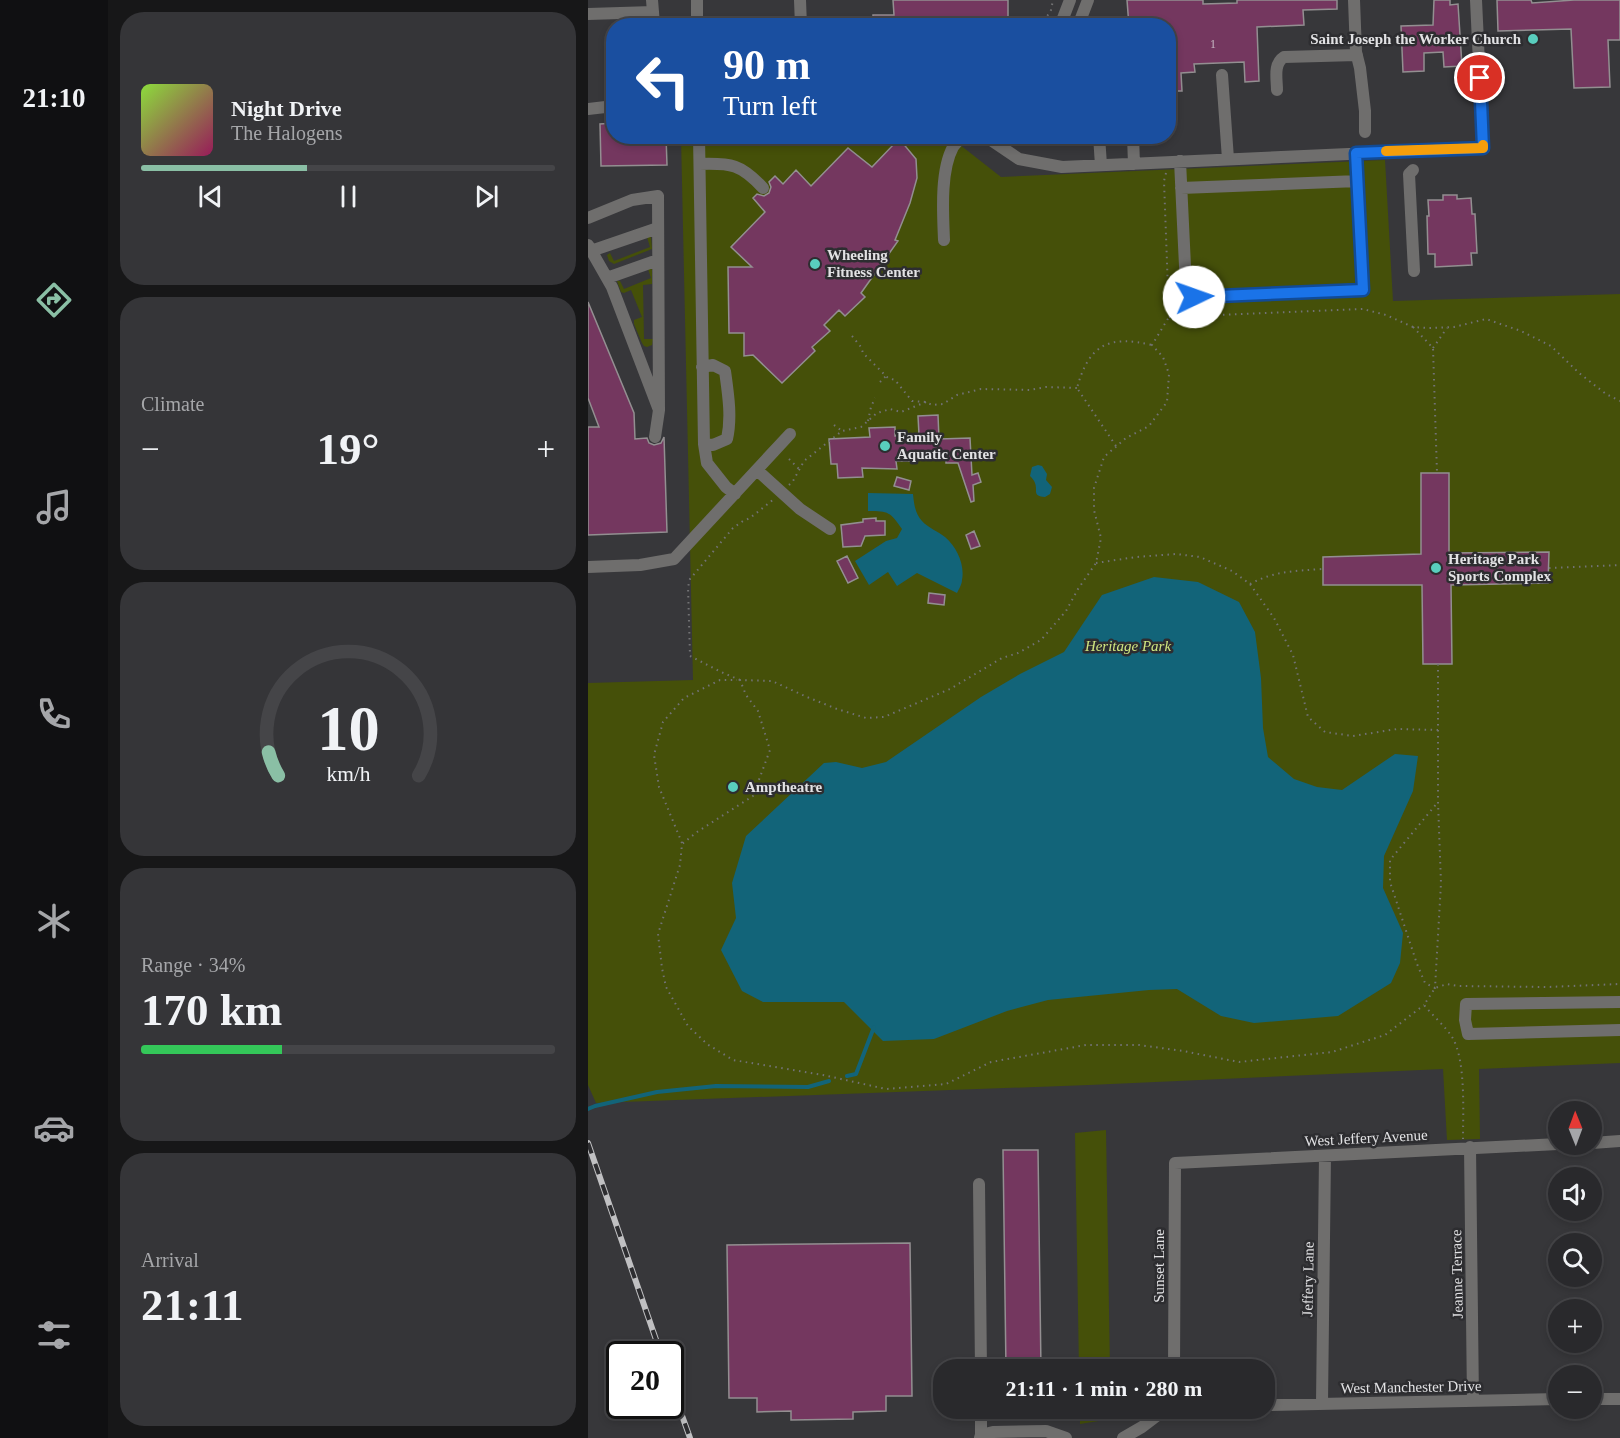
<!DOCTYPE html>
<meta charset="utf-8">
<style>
:root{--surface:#29292c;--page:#353538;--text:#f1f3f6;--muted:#a5a6a9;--line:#454548;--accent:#8abfa5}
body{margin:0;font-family:Georgia,serif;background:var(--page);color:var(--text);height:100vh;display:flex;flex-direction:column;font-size:22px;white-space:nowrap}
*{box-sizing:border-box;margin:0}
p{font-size:20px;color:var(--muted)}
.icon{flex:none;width:33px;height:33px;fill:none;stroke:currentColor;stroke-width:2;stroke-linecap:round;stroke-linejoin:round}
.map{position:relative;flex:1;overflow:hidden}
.panel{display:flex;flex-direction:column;gap:12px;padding:12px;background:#171718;width:480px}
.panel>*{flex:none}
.banner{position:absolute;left:18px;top:18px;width:570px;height:126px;border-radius:24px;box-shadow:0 3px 9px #0003,0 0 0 2px var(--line);background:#1a4fa0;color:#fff;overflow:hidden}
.needle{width:39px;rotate:359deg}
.tools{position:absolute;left:960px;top:1101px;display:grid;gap:12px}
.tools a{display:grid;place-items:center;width:54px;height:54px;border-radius:50%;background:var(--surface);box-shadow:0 3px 9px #0003,0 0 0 2px var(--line);font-size:30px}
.speed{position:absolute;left:18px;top:1341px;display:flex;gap:12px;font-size:30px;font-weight:700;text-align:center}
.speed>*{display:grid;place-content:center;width:78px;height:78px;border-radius:50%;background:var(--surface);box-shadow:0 3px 9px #0003,0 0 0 2px var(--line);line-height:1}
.speed .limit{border:3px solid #111;border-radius:9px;background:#fff;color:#111}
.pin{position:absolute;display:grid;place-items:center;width:51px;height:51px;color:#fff;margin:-26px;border:3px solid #fff;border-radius:50%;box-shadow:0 2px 6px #0007}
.me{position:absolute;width:66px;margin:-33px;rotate:87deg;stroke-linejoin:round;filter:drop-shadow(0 0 4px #0008)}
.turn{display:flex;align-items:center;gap:21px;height:126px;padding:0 18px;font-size:27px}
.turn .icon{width:78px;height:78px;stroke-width:2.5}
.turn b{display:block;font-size:42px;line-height:51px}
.big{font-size:45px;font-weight:600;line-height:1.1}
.panel .card{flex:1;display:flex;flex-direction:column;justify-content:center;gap:9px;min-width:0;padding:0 21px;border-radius:24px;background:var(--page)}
.panel .dial{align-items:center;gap:0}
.dial svg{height:156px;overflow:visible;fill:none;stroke:var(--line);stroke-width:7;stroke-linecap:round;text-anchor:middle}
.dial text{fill:var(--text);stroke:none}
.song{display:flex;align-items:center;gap:18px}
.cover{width:72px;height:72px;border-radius:9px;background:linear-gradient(135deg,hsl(90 70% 55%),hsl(330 70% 35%))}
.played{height:6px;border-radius:3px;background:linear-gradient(90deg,var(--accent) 40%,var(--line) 40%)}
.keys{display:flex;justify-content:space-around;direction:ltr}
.heat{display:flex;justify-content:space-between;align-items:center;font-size:33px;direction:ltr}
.charge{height:9px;border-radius:4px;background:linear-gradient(90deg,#34c759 34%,var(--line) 0)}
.trip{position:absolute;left:345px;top:1359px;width:342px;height:60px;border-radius:24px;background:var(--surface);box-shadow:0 3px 9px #0003,0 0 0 2px var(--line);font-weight:600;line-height:60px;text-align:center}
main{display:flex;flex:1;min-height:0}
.tabs{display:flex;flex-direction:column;width:108px;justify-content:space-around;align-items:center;background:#101012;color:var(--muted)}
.tabs .icon{width:42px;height:42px}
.tabs .on{color:var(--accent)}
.tabs b{font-size:27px;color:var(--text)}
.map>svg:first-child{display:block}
.green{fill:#455009}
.water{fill:#126479}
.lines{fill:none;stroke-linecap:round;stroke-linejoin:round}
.stream{stroke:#126479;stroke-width:4}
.building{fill:#74375f;stroke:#938f91;stroke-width:1.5}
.path{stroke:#727274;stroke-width:2;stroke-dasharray:1.5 4.5;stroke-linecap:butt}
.minor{stroke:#6f6e6d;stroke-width:12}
.rail-casing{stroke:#c0c0c2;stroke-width:6}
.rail{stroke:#2d2d30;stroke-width:4;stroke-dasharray:11;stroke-linecap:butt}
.route-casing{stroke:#114b97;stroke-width:15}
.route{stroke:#1a73e8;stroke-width:10}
.slow{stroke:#f59e0b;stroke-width:10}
.poi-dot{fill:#59cebe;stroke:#2d2d30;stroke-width:2}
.labels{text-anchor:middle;stroke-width:5;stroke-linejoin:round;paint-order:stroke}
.number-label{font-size:12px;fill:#c6b7c3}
.poi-label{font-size:15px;font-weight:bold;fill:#e2e2e4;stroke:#2d2d30;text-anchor:start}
.park-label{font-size:15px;font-style:italic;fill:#cfe680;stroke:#2d2d30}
.street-label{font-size:15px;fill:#e2e2e4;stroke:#2d2d30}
</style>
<main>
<nav class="tabs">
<b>21:10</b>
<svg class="icon on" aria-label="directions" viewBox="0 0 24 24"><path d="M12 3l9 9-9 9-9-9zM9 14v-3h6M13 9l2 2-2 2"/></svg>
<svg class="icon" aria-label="music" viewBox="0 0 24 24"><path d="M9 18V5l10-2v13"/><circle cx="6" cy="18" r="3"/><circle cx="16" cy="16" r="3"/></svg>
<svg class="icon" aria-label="phone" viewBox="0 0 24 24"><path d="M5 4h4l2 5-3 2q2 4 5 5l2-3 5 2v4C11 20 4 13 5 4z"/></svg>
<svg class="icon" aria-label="climate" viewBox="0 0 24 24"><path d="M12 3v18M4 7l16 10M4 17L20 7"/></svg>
<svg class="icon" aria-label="car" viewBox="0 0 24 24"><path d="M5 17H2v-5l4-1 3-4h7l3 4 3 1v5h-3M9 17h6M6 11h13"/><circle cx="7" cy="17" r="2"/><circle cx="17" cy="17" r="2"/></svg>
<svg class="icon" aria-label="filters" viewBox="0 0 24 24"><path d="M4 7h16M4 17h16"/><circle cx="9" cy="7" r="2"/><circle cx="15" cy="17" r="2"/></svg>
</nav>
<section class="panel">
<div class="card">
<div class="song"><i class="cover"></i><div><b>Night Drive</b><p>The Halogens</p></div></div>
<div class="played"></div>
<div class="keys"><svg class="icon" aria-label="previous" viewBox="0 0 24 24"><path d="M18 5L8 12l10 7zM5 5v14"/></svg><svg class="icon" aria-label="pause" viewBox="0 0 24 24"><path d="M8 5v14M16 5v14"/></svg><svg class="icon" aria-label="next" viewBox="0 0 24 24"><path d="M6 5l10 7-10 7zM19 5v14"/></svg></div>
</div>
<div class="card"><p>Climate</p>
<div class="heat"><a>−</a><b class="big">19°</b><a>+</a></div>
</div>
<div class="card dial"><svg viewBox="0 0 100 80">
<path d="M14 69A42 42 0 1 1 86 69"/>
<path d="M14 69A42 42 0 0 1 9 57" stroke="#8abfa5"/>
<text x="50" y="56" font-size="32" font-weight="700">10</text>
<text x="50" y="72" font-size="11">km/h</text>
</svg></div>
<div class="card"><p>Range · 34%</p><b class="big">170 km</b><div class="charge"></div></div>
<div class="card"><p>Arrival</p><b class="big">21:11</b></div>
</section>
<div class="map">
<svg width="1032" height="1438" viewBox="0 0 1032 1438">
<rect width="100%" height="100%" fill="#37373a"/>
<!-- green -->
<path class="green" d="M93,137h269l51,40 384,-17 8,141 227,-7v769l-141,6 1,70 -33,1 -4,-71 -354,16 -493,18 -8,-18v-402l105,-3z
M59,237h4l1,12 -38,15 -5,-3 -2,-6 3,-2 4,8 36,-14z
M64,268v16l-9,1 1,54h9l-1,6 -5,2 -3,-1 -2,-3 -8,-19v-4l8,-3 -11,-27 -7,3 -3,-1 -4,-11h3l4,8 27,-11 -3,-9z
M518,1130l4,239h-31l-4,-236z
M492,1409h31v10l-31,5z"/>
<!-- water -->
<path class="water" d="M450,465l4,1 5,8 -1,6 6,7 -2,7 -5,3c-13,-1 -7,-6 -10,-14 -1,-3 -3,-5 -5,-7l2,-9z
M280,493l45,1c1,10 2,19 9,27 6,7 16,10 23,16 12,10 20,28 17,43 0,4 -3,9 -5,13l-40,-20 -20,13 -9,-14 -19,13 -14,-24 31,-20 11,-3 5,-9c-12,-17 -13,-18 -34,-18z
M566,577l44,5 41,20 16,30 6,46 2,50 5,29 26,22 23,8 25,3 53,-36 23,2 -5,35 -29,65 -1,32 20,45 -3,30 -9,20 -53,33 -84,7 -33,-7 -44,-27 -28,1 -101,10 -41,11 -73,28 -51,2 -39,-39h-81l-21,-11 -21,-41 15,-32 -4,-35 14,-47 78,-73 12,-1 26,6 24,-6 95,-65 39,-23 44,-22 38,-57z"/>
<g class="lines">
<!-- stream -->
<path class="stream" d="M259,1076l9,-2 18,-47
M0,1109l7,-3 62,-14 59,-6 92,1 21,-6"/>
</g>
<!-- building -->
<path class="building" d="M305,0h115v26h-135v-11h21z
M539,0h76v4l34,-1v-3h100v9l-34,1 1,15 -47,2 2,54 -14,1 -1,-20 -50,2 1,8 -14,1 1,18h-14v-65h-39z
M846,0h16v5l8,-1 4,62 -18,1 -1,-15 -19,1v18l-21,1 -2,-46 32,-1z
M909,0h34l1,3 42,-3h46v40h-12l2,47 -36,1 -3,-59 -73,2z
M26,123v13h52l1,29 -66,1 -1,-42z
M313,141l15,18 1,19 -7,25 -15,37 3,1 -37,52 4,4 -20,19 -6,-6 -15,15 6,6 -18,16 3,4 -33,32 -29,-28 -9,1v-23h-15l-1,-66h24l-21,-20 34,-35 -12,-14 4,-4 7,2 5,-3 2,-6 -2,-5 6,-6 8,8 13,-14 15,16 37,-38 24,19 23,-24 2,2z
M855,195h14v4l14,-1 1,16h3l2,39h-6l1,12 -37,2v-13h-7l-1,-38h2l-1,-16h15z
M0,302l46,111 1,26 12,-1 2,5 5,2 7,-2 3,-6 3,95 -79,3v-108h11l-11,-29z
M350,415l1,24 31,-1 2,37 6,-2 3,9 -8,3 1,16 -3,1 -13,-39h-12v-11l-36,1v8h-14l1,8 -35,-1 1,9 -25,1 -1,-14h-6l-2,-25 41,-2 -1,-9 26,-1v9l24,-1 -1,-19z
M833,473h28v80l100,-1 -1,31 -97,2 1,79h-29l-1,-79h-99v-28l98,-3z
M309,477l14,4 -2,9 -15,-4z
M288,518v3h9v14l-20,1 -4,10 -18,1 -2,-22 22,-3v-3z
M386,531l6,15 -9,3 -5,-14z
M259,556l11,22 -10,5 -11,-22z
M341,593l16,2 -1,10 -16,-2z
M415,1150h35l3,220h-35z
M322,1243l2,153h-26v15l-33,1v7l-62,1v-9l-34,1v-14h-28l-2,-153z"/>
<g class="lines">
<!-- path -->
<path class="path" d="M453,26l10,-16 2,-10
M578,173l-2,8 5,136
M595,300l-14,17 -17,28 11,12 6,17 -2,28 -18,24 -23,12 -22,19 -10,31v22l7,28 -5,25 -18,26 -12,22 -25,29 -23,13 -16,5 -52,31 -66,28 -18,1 -29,-9 -30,-12 -35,-16 -32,-1 6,15 12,16 12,39 -17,46 -56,36 -15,12 -2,21 -22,69 4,34 4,19 22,39 19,18 26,16 90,15 63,14 60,-5 45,-22 95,-17h53l44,6 56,11 93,-10 34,-11 19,-6 39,-30
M581,317l194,-8 23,6 27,12 15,1 26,-1 32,-8 35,12 30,15 28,27 27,21 14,7
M825,327l20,21 4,125
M264,336l9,11 2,6 25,25 7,2 17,21 14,1 6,3 11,-1 14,-9 24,-6 49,1 16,-3 31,1
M845,348l14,-20
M292,382l6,-6
M280,421l3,-14 4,-9
M246,425l8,6
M528,446l-39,-58c12,-44 32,-53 75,-43
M201,459l10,10
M201,485l4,-4 11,-20 38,-30 19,-4 16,-14 7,-2 6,-2 11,3 25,-10
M508,563l40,-6 40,-3 24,3 32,14 18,13 24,34 19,37 15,62 17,15 28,4 44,-7 41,1
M961,568l71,-3
M662,584c24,-13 45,-13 72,-15
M850,664v138l3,81 -6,105 -10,-5 -8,-19 -27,-82v-22l48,-58
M152,680l-19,-8 -31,-16 -2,-69 2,-8 43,-51 10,-7 7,-3 24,-19
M94,843l-23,-56 -5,-32 9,-33 21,-24 36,-18h17
M875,1139c0,-26 3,-80 -11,-102 -7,-11 -19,-21 -28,-32l11,-17 12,-4 11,2 89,1 73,-3"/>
<!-- minor -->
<path class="minor" d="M64,0l1,12
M109,0v26
M212,0l1,26
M766,0l2,52 4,16 5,43v21
M0,14l65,-2 1,14
M472,26l10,-26
M490,26l10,-26
M634,75l6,84
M689,90c0,-11 -4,-26 7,-33l73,-2
M0,109l26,-3
M111,136l5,308 3,19 19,24 9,7
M397,136l34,23 43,8 421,-19 -7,-148
M511,136l2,29
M545,136l1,28
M592,161l6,126 9,10 168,-8 -7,-136
M112,164c31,-1 41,0 63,24
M825,170l-4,4 5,97
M593,188l177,-7
M0,218l44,-18 26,-4 1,214 -47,-123 -24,-42
M356,240c-1,-26 -4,-69 9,-93 2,-3 6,-7 9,-11
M3,251l67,-23
M19,278l51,-18
M114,367l11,-2 12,6c3,22 7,46 2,68l-14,6 -9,-1
M67,437l4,-27
M169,470l43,39 30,20
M0,567l52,-2 34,-6 116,-125
M1032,1002l-154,2 -1,16 3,14 152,-4
M1004,1143l28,-2
M882,1147l3,254
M391,1184l2,186
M586,1370l1,-207 383,-19
M1004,1399h28
M734,1403l3,-247
M676,1405l294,-6
M393,1408v27
M392,1438l1,-3 12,-3 53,-1 20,7
M535,1438l19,-11 25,-19"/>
<!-- rail casing -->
<g class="rail-casing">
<path id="rail" d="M0,1143l73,211
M82,1382l20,56"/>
</g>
<!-- rail -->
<use href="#rail" class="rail"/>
</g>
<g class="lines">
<!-- route casing -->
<g class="route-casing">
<path id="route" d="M606,297l169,-7 -7,-137 127,-5 -3,-70"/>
</g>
<!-- route -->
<use href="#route" class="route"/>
<!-- slow -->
<path class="slow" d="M798,151l97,-3v-3"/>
</g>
<!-- markers -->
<g class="poi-dot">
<circle cx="945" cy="39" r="6"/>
<circle cx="227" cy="264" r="6"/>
<circle cx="297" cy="446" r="6"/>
<circle cx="848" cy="568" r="6"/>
<circle cx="145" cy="787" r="6"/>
</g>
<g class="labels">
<!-- number labels -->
<g class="number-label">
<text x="625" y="48">1</text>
</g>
<!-- poi labels -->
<g class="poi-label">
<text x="933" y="44" text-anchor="end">Saint Joseph the Worker Church</text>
<text x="239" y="260">Wheeling<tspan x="239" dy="17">Fitness Center</tspan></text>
<text x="309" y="442">Family<tspan x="309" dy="17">Aquatic Center</tspan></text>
<text x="860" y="564">Heritage Park<tspan x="860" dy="17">Sports Complex</tspan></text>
<text x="157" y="792">Amptheatre</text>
</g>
<!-- park labels -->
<g class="park-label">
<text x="540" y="651">Heritage Park</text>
</g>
<!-- street labels -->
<g class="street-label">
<text transform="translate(778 1138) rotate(-3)" y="5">West Jeffery Avenue</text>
<text transform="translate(571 1266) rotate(-90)" y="5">Sunset Lane</text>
<text transform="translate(869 1274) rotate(-91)" y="5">Jeanne Terrace</text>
<text transform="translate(720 1279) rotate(-89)" y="5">Jeffery Lane</text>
<text transform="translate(823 1387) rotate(-1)" y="5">West Manchester Drive</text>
</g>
</g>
</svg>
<div class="tools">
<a><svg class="needle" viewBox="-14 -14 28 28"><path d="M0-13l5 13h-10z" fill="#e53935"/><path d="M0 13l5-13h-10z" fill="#a5a6a9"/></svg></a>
<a><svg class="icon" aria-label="sound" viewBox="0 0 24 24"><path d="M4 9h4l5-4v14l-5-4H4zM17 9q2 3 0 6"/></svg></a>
<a><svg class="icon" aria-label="search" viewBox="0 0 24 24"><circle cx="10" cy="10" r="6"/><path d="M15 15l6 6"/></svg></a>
<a>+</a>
<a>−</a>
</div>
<div class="speed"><div class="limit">20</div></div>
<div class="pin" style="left:892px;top:78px;background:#d93025"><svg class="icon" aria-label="arrive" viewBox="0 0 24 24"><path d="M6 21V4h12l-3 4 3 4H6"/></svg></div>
<svg class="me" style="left:606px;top:297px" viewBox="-20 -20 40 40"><circle r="19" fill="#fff"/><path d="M0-13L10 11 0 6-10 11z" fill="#1a73e8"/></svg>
<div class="trip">21:11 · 1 min · 280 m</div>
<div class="banner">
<div class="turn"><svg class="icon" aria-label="left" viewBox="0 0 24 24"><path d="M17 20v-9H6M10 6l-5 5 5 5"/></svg><div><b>90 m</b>Turn left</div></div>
</div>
</div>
</main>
